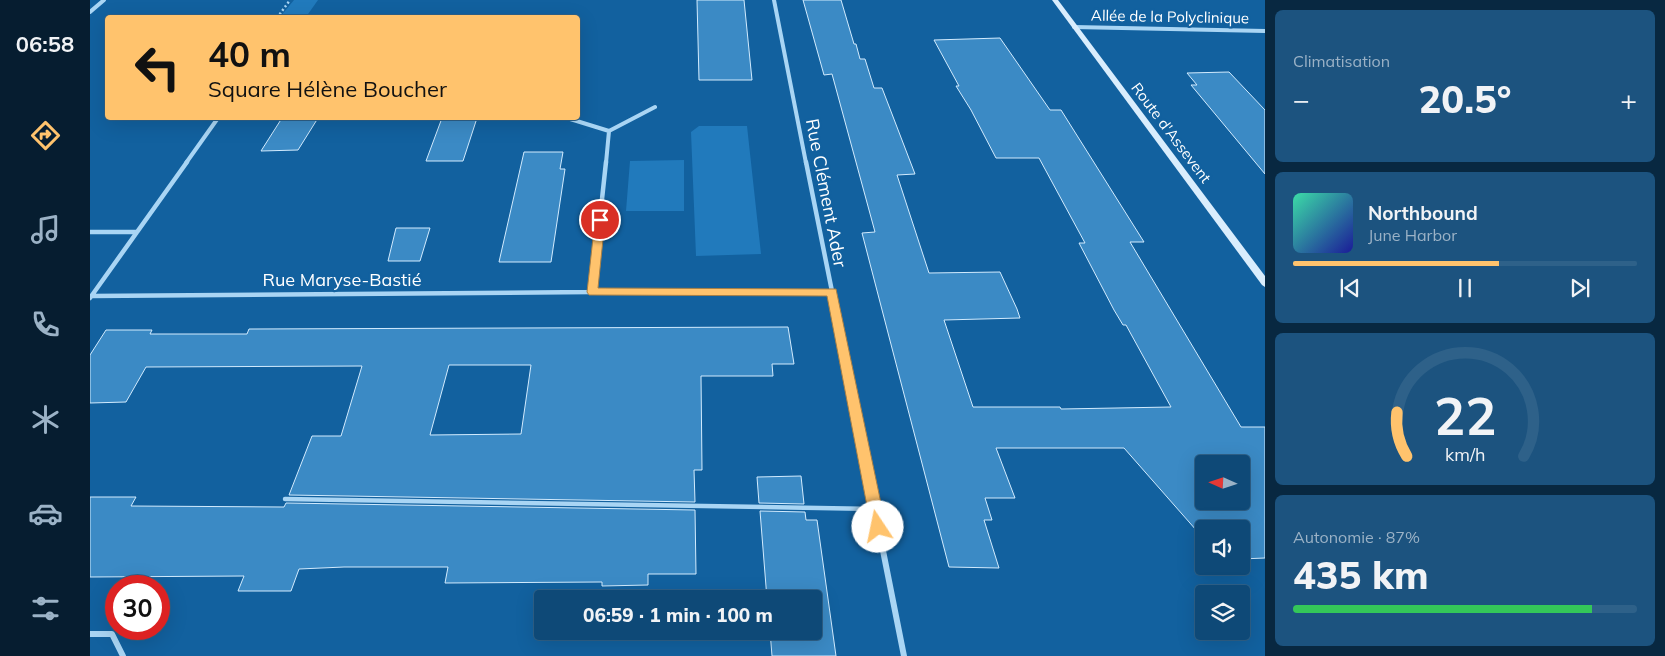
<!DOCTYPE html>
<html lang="fr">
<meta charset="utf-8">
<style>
:root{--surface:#0e4977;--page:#1c537f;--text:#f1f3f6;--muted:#9bb2c6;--line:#2e6189;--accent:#ffc36d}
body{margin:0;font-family:Mulish,sans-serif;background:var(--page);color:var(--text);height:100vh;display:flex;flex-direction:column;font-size:19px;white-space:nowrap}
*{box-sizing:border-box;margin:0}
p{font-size:16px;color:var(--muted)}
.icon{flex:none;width:28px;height:28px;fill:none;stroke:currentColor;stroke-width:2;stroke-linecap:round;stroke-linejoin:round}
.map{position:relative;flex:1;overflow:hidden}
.panel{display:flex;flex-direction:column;gap:10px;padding:10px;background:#082841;width:400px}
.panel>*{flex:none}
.guide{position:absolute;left:15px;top:15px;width:475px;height:105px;border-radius:5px;box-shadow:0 5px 20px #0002,0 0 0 1px var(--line);background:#ffc36d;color:#111;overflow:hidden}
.needle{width:32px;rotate:273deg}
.controls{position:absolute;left:1105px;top:455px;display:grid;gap:10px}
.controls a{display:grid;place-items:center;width:55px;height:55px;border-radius:5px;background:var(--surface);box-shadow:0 5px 20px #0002,0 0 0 1px var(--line);font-size:25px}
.speed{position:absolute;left:15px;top:575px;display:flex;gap:10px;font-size:25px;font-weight:700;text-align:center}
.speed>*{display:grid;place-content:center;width:65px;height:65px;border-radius:50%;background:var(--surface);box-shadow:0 5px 20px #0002,0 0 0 1px var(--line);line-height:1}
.speed .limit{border:8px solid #d22;background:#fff;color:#111}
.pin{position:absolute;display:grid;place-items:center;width:42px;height:42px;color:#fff;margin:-21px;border:2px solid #fff;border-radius:50%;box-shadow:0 1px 5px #0007}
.me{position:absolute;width:55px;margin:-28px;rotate:349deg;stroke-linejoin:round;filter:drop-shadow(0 0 4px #0008)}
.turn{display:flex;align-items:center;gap:18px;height:105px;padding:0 20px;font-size:22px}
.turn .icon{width:65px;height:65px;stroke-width:2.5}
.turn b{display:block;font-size:35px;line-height:42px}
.big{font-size:38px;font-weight:800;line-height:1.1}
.panel .tile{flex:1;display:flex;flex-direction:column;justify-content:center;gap:8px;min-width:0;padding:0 18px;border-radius:8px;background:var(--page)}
.panel .dial{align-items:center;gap:0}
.dial svg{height:130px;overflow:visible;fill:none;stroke:var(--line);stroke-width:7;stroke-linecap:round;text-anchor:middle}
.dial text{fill:var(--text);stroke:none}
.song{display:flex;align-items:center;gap:15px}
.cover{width:60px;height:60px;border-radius:8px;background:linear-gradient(135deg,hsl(160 70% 55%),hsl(240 70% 35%))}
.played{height:5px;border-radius:2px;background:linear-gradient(90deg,var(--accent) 60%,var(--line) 60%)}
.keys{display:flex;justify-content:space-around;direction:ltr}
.heat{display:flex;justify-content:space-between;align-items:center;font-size:28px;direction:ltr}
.charge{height:8px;border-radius:4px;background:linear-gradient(90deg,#34c759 87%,var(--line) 0)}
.trip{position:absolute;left:444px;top:590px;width:288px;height:50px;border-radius:5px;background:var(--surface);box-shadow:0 5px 20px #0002,0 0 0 1px var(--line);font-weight:800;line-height:50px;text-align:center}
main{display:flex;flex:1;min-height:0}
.tabs{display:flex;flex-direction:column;width:90px;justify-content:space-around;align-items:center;background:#061d30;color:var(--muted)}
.tabs .icon{width:35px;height:35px}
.tabs .on{color:var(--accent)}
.tabs b{font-size:22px;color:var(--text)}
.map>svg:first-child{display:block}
.green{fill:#217abc}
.building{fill:#3b8ac5;stroke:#d2ebfe;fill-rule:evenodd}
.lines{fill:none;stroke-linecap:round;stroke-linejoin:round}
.path{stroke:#a9d5f4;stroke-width:2.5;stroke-dasharray:2 2.5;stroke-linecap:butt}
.lane{stroke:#a9d5f4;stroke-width:4.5}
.street-far2{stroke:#a9d5f4;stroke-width:4}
.street-far1{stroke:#a9d5f4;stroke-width:4.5}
.street{stroke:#a9d5f4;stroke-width:6}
.secondary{fill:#d9edfd;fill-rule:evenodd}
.route{fill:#ffc36d;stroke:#a67f47}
.labels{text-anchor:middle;stroke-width:4.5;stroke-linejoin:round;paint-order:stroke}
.far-street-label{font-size:15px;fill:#fff;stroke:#12619f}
.street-label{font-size:18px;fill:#fff;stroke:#12619f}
</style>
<main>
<nav class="tabs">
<b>06:58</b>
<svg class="icon on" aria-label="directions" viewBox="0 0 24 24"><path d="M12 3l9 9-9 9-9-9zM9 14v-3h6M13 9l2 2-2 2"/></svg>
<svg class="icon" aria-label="music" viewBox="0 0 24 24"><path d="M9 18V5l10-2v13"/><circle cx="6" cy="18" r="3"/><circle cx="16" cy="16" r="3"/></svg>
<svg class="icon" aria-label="phone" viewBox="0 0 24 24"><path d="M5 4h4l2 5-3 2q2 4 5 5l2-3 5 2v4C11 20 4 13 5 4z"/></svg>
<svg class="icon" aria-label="climate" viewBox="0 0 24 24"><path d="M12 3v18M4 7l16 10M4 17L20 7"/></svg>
<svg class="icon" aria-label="car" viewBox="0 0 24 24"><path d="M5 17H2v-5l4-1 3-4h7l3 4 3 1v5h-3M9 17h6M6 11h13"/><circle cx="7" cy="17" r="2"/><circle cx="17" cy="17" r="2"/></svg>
<svg class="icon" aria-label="filters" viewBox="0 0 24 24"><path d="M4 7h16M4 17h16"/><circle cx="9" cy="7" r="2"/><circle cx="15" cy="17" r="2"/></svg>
</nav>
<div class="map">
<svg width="1175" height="656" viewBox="0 0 1175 656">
<rect width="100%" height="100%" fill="#12619f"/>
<!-- green -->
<path class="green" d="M204,0h24l-12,17h-26z
M609,126h48l14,128 -65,2 -5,-124z
M594,160v51h-58l4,-50z"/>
<!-- building -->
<path class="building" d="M607,0h47l8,80h-53z
M713,0h38l13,44h2l4,15h5l9,29h8l33,86 -18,1 32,98 71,-1 17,37 3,9 -76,2 29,87h87l1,2 110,-2 -45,-82h-3l-9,-15 -35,-67h6l-46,-85h-43l-25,-48 -15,-24h3l-25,-46 66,-2 50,72h11l83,132h-14l111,185h24v131l-24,1v-30h-37v10l-80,-91h-128l19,50h-30l7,22h-8l15,48 -50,-1 -87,-334 13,-1 -43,-158 -8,1zM1114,464h37v37h-37z
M1139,72l36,38v64l-74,-89h6l-10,-12z
M192,118h36l-20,32 -37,1z
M352,118h35l-14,43h-37z
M434,152h39l-3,17h5l-14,93h-52z
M306,228h34l-10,33h-32z
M698,327l6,37h-22l1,12h-72l1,94h-8l1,32 -406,-7 23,-59h29l21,-70 -216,1 -20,35 -36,1v-48l16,-25h46l-2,4h97l2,-5zM359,365h82l-10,69 -91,1z
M711,476l3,28 -45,-1 -2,-26z
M0,497h46l-5,9 153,1 2,-4 409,7 1,64h-48v11l-46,1v-4l-157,1 3,-16h-104l-45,2 -8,22h-53l6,-15 -154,1z
M670,511l45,1 1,8h11l19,136h-64l-2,-25h42v-32h-45z"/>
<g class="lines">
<!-- path -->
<path class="path" d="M187,18l13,-18"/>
<!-- lane -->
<path class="lane" d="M195,499l590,10"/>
<!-- street-far2 -->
<path class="street-far2" d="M684,0l32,163
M0,12l14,-12
M984,27l191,4
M477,118l42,13 46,-24
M96,163l32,-45
M516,163l3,-32"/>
<!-- street-far1 -->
<path class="street-far1" d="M516,162l-14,130h240
M716,162l43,214
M0,232h47
M2,296l500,-4
M0,298l97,-136"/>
<!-- street -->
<path class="street" d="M758,375l56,281
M0,634h22l11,22"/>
<!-- secondary -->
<path class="secondary" d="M962,0h6l207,276v11l-3,-2z"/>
</g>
<!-- route -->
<path class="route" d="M510,217l5,3 -7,68 238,1 50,238 -3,5 -5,2 -4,-2 -3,-5 -44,-231 -238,-1 -2,-3 8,-72z"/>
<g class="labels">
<!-- far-street labels -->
<g class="far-street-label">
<text transform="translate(1080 17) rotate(1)" y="5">Allée de la Polyclinique</text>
<text transform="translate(1081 133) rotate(53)" y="5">Route d'Assevent</text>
</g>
<!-- street labels -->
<g class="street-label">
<text transform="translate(736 193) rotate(79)" y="6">Rue Clément Ader</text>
<text x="252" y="286">Rue Maryse-Bastié</text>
</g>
</g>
</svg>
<div class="controls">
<a><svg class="needle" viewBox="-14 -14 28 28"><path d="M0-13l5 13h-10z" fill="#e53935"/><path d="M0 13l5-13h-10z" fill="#9bb2c6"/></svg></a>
<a><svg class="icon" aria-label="sound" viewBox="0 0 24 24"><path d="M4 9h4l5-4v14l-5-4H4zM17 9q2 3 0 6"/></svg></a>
<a><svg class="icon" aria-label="layers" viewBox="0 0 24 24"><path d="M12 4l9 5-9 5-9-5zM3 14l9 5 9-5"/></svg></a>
</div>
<div class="speed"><div class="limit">30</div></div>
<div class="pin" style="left:510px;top:220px;background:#d93025"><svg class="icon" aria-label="arrive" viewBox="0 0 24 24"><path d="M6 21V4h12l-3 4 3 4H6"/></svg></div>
<svg class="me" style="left:788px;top:527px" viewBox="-20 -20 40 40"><circle r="19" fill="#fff"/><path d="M0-13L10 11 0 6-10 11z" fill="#ffc36d"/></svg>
<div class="trip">06:59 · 1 min · 100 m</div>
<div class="guide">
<div class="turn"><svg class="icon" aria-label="left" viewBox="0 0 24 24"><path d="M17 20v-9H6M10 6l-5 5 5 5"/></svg><div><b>40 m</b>Square Hélène Boucher</div></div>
</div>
</div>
<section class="panel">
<div class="tile"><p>Climatisation</p>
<div class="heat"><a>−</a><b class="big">20.5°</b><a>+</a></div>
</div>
<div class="tile">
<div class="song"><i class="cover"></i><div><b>Northbound</b><p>June Harbor</p></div></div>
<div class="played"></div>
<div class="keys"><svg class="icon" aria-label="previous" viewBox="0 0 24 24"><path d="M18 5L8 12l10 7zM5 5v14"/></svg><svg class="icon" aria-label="pause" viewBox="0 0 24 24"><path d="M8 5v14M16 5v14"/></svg><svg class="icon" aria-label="next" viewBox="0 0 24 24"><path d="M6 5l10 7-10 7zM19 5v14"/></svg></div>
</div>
<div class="tile dial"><svg viewBox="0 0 100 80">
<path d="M14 69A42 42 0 1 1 86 69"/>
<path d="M14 69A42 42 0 0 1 8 42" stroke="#ffc36d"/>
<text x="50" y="56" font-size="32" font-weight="700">22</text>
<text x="50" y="72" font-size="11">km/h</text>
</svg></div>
<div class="tile"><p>Autonomie · 87%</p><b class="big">435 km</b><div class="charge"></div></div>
</section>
</main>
